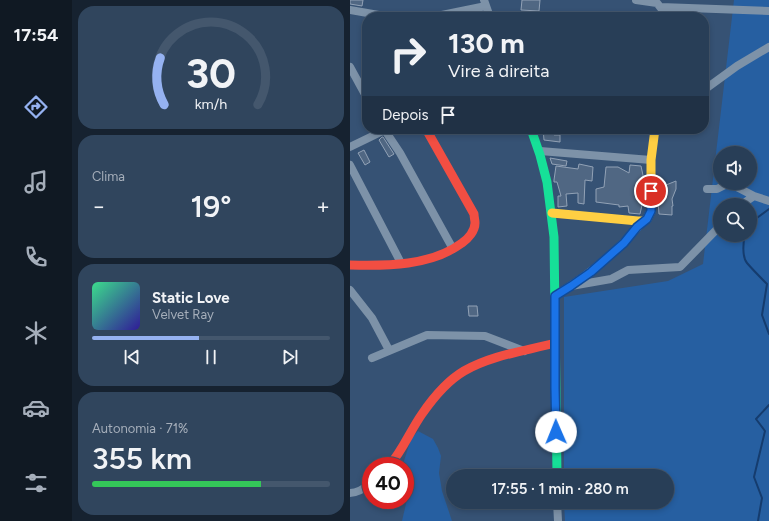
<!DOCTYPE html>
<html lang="pt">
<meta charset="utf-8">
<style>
:root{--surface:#283e57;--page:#30455d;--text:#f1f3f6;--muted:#a5aeba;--line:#44576d;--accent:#95b2f1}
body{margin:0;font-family:Figtree,sans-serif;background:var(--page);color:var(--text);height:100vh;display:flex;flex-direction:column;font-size:15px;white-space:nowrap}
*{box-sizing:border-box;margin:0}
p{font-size:13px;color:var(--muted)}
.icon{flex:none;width:22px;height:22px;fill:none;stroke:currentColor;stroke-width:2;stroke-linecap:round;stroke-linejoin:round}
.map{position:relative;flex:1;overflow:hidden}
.drawer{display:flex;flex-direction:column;gap:6px;padding:6px;background:#162230;width:278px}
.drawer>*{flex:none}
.banner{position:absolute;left:12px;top:12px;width:347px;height:122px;border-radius:16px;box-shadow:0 2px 6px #0003,0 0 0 1px var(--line);background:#283e57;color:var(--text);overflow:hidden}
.fabs{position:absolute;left:363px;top:146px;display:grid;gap:8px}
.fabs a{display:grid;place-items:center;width:44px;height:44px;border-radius:50%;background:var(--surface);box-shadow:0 2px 6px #0003,0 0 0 1px var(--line);font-size:20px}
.speed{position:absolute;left:12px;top:457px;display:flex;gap:8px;font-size:20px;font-weight:700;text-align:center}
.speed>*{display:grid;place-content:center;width:52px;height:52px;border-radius:50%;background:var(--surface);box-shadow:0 2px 6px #0003,0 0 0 1px var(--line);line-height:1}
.speed .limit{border:6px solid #d22;background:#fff;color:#111}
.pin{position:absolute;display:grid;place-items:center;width:34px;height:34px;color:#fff;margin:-17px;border:2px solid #fff;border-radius:50%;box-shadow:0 1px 4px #0007}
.me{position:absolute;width:44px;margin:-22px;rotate:359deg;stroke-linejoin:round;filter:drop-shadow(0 0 3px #0008)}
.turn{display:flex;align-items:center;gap:14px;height:84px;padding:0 20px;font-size:18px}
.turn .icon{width:52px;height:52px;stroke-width:2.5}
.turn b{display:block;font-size:28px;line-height:34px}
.then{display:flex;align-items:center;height:38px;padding:0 20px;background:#0003;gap:8px;font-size:15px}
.big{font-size:30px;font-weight:600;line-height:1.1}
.drawer .widget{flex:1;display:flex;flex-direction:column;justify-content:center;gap:6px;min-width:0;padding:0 14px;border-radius:16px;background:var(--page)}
.drawer .dial{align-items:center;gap:0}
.dial svg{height:104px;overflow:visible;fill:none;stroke:var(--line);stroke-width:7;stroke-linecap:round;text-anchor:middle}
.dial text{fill:var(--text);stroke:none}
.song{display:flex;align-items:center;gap:12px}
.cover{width:48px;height:48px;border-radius:6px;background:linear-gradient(135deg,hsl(150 70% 55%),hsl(250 70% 35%))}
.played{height:4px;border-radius:2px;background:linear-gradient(90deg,var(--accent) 45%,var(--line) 45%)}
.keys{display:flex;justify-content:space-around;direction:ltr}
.heat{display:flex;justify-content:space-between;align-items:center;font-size:22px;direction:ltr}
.charge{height:6px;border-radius:3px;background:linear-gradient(90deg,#34c759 71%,var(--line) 0)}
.trip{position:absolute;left:96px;top:469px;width:228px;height:40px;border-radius:20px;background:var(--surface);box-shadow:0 2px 6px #0003,0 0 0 1px var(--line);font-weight:600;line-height:40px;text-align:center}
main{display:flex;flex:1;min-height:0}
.tab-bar{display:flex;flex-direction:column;width:72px;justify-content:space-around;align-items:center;background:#101923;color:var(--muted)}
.tab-bar .icon{width:28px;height:28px}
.tab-bar .active{color:var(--accent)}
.tab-bar b{font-size:18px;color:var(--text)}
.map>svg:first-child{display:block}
.green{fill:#265fa1;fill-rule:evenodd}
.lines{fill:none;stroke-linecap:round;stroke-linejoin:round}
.stream{stroke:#153c6e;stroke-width:2}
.building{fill:#506783;stroke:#92a2b6}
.street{stroke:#7d92a8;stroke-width:8}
.fast{stroke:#16e098;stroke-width:9}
.slow{stroke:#ffcf43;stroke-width:9}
.jam{stroke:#f24e42;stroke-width:9}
.route-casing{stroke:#114b97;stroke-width:10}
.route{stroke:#1a73e8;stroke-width:7}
</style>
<main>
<nav class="tab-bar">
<b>17:54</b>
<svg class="icon active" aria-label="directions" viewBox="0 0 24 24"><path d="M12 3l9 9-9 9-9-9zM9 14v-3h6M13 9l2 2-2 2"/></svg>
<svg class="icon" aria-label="music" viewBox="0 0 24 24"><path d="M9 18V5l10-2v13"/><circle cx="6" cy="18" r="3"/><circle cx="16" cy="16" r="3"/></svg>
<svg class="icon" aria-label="phone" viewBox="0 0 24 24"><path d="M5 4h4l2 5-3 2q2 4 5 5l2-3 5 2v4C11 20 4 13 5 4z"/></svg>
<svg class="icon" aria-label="climate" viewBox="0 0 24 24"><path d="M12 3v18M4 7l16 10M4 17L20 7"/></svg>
<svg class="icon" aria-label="car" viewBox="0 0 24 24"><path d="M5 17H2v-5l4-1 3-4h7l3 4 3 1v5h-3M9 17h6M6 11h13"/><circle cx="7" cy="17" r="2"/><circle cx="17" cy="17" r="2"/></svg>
<svg class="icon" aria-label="filters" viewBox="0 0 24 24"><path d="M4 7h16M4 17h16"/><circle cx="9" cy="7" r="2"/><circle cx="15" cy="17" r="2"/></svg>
</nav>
<section class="drawer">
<div class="widget dial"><svg viewBox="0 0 100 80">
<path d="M14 69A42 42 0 1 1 86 69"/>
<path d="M14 69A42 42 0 0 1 11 33" stroke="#95b2f1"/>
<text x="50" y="56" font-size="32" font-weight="700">30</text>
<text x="50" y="72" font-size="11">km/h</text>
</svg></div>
<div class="widget"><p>Clima</p>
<div class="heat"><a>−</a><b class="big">19°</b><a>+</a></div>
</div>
<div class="widget">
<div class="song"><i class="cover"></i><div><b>Static Love</b><p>Velvet Ray</p></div></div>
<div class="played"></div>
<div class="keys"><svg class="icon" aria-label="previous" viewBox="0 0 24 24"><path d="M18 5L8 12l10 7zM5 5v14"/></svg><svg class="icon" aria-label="pause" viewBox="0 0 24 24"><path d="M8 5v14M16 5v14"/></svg><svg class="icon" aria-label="next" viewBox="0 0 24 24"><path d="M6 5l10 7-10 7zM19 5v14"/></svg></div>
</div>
<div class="widget"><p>Autonomia · 71%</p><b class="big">355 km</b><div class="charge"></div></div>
</section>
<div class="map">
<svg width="419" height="521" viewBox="0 0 419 521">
<rect width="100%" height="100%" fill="#365274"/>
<!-- green -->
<path class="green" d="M384,0h35v521h-204l-1,-19h103v-26h-103v-179l104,-16 35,-17zM370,153h30v30h-30zM370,205h30v30h-30z
M68,431l15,8 5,9 3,8 -2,17 3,18 10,30h-50l9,-39 -3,-11 -5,-7 8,-25z"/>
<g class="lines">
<!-- stream -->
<path class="stream" d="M400,223l19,-14
M395,235c-2,7 -3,22 2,28 6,7 13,14 20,21l-5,31 7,19
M408,521l4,-23 -8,-21 11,-46 -9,-12 13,-14"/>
</g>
<!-- building -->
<path class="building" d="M0,0h13l-1,6 -12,-2z
M172,0h18l-1,11 -18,-1z
M193,129h10l1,6h6v7l-16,-2z
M32,137h1l11,17 -5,3 -10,-17z
M14,150l6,12 -5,3 -7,-12z
M200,158l17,3 -1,5 -14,-2z
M229,164l14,3 -1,14 -7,-1 -1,24 -6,-1v-10l-12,1 1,12 -9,1v-11h3l-4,-14h-3v-2l2,-14 22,3z
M280,165l11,1 3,14v16l-4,18 -11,-1 -1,-7 -9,1v-2l-23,-3v-13l8,-2 2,-20h12l11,6z
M326,181v8l-4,10 1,7h-1v9l-13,-1 -1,-13 2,3v-12h4l2,-7z
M118,306h9l1,10h-9z"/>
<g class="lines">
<!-- street -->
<path class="street" d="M134,0l6,17
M286,0l21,3 7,9 1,5
M311,7l108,4
M0,10l40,7
M82,17l54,-11
M0,67l17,31
M354,90l33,-24 32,-19
M34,129l16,24 53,96
M0,147l37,-18
M190,151l111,9
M0,165l51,98
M379,183l25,13
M357,189h10l12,-6
M391,205l13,-9 15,5
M221,286l40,-7 17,-9 52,-3 40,-41
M0,290l22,28 17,32
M205,295c25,-14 46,-31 67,-51 9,-8 15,-17 24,-24
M22,358l55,-23 58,1 39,15
M0,493c8,0 15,-5 21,-10
M207,502l1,19"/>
<!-- fast -->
<path class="fast" d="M181,129l9,26 7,27 7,55 3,239"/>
<!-- slow -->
<path class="slow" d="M202,213l86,8h5l4,-2 4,-8v-51l4,-31"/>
<!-- jam -->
<path class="jam" d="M0,265c37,1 81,1 112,-22 6,-4 13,-12 13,-20 0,-3 -1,-6 -1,-9l-48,-85
M39,466c14,-16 21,-35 33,-52 11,-16 25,-33 42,-43 28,-16 61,-20 91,-28"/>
</g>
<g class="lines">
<!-- route casing -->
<g class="route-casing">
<path id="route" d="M206,432l-1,-44v-92l16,-10 20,-14 33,-29 13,-16 10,-8 4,-8v-20"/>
</g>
<!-- route -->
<use href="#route" class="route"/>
</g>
</svg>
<div class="fabs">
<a><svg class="icon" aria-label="sound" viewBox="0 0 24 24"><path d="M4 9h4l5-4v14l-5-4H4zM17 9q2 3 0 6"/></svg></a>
<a><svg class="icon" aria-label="search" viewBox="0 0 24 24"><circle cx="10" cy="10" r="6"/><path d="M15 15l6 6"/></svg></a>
</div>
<div class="speed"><div class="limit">40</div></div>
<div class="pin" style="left:301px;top:191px;background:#d93025"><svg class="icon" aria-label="arrive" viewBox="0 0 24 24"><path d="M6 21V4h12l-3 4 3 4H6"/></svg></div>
<svg class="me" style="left:206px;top:432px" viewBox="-20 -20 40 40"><circle r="19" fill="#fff"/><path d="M0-13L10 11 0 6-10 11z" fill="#1a73e8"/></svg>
<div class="trip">17:55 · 1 min · 280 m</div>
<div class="banner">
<div class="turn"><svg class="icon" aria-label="right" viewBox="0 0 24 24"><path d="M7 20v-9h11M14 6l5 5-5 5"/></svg><div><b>130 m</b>Vire à direita</div></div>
<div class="then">Depois<svg class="icon" aria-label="arrive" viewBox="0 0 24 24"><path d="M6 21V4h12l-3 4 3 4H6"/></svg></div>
</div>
</div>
</main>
